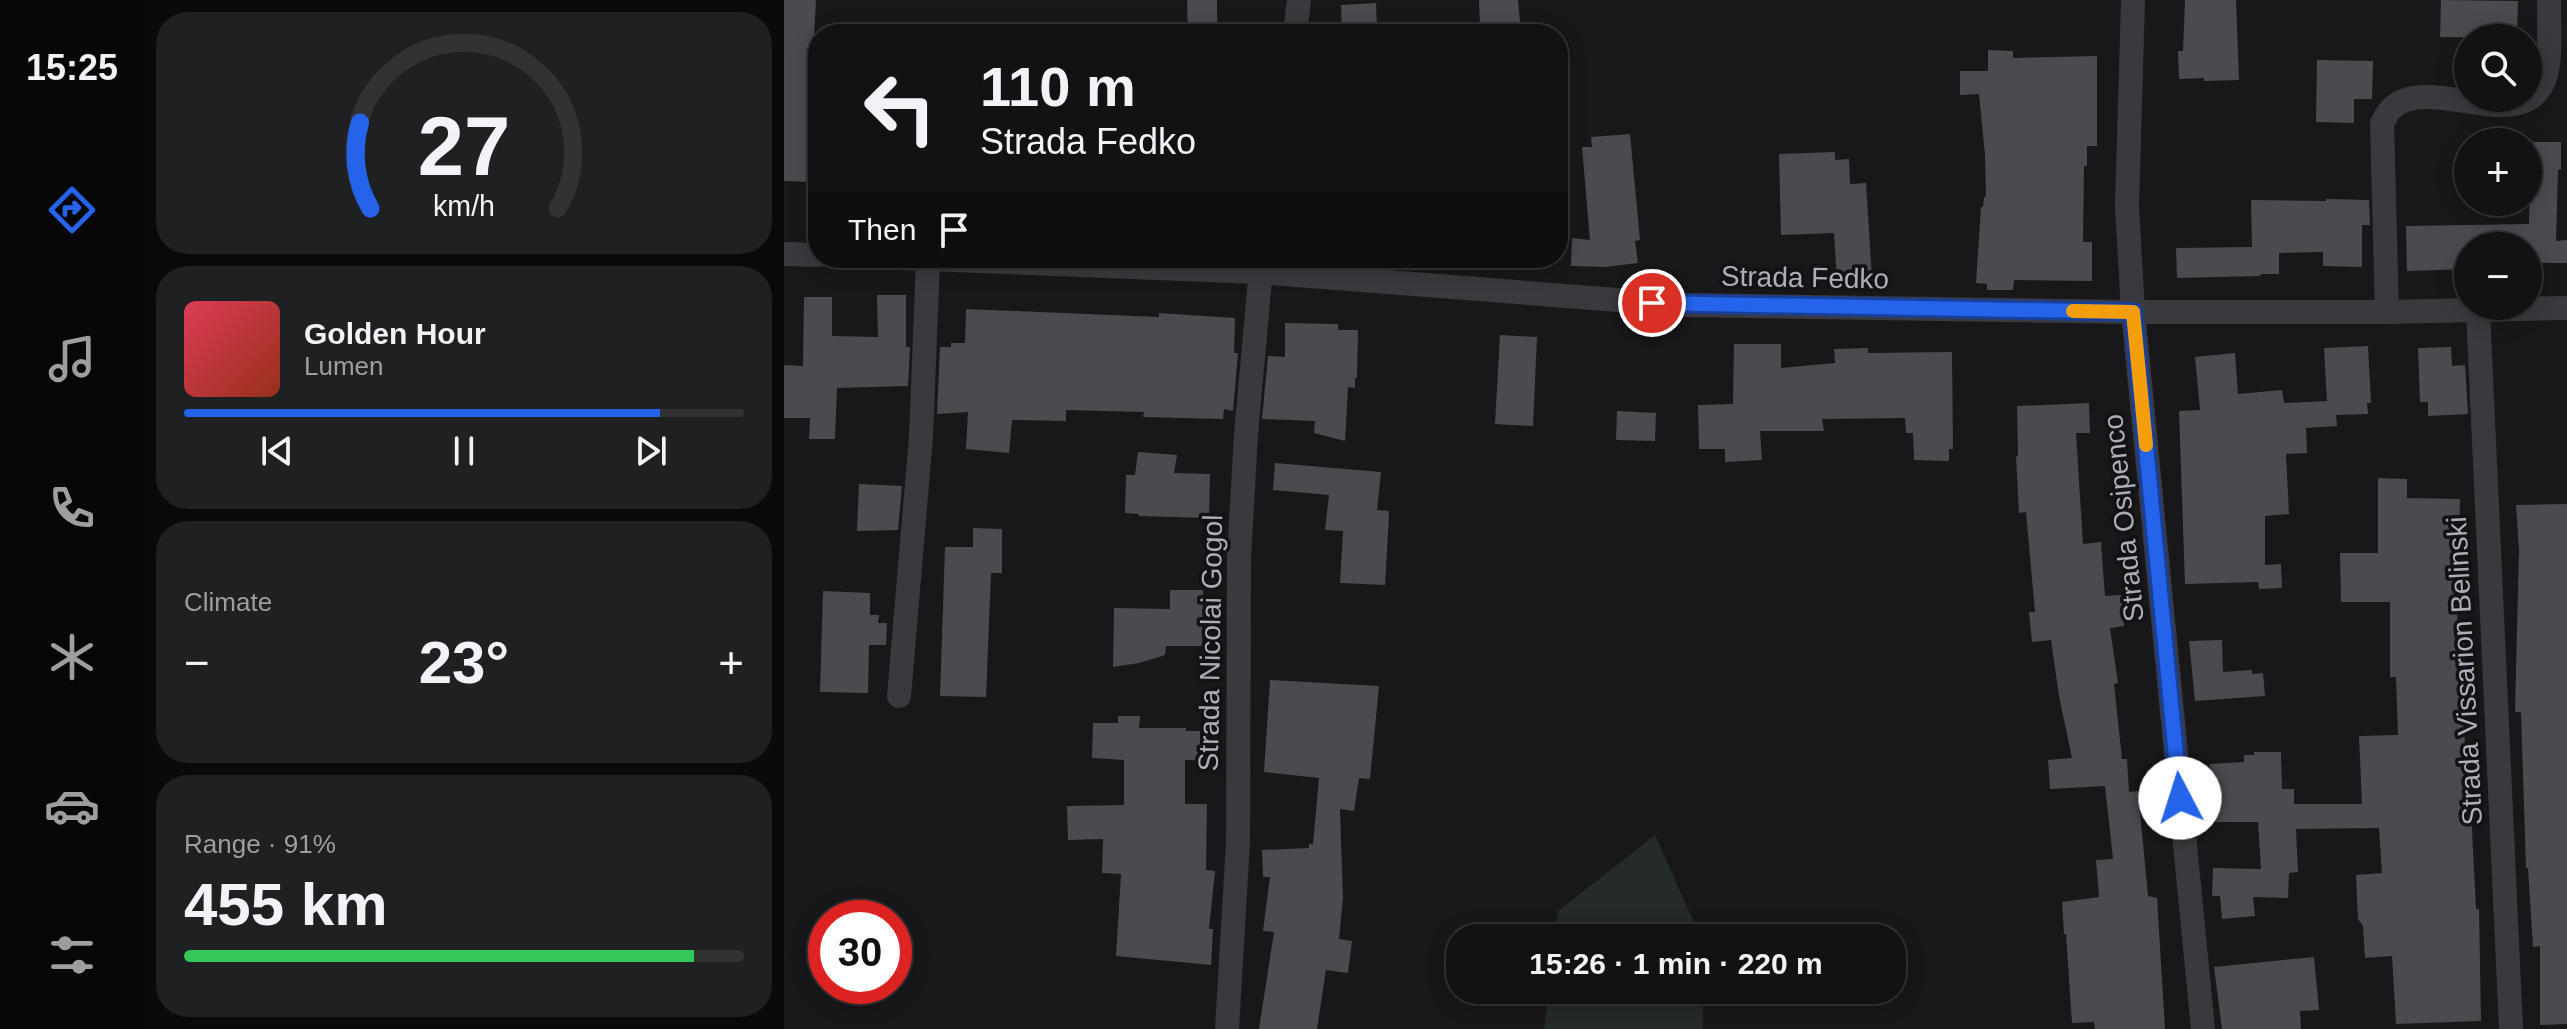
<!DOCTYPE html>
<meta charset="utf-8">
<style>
:root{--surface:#121214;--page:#1f2022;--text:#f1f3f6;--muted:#9c9ea0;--line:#313234;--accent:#2563eb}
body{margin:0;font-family:Helvetica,sans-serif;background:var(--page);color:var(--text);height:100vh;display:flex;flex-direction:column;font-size:30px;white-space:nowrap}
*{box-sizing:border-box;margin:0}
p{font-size:26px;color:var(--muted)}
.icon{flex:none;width:44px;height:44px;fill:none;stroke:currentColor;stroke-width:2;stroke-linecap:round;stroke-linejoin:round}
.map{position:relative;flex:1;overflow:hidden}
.panel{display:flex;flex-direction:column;gap:12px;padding:12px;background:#0a0a0b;width:640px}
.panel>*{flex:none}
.top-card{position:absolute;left:24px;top:24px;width:760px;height:244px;border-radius:32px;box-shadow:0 4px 20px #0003,0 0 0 2px var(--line);background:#121214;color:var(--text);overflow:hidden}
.fabs{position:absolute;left:1670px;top:24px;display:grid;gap:16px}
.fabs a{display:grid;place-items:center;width:88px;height:88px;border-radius:50%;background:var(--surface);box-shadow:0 4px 20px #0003,0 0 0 2px var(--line);font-size:40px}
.speed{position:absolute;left:24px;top:900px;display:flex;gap:16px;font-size:40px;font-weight:700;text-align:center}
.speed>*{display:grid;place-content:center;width:104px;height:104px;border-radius:50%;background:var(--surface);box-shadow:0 4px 20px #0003,0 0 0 2px var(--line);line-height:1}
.speed .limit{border:12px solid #d22;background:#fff;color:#111}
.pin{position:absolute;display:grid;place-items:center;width:68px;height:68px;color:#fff;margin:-34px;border:4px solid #fff;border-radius:50%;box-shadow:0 2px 8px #0007}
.me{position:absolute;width:88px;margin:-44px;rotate:355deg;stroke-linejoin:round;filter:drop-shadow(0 0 6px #0008)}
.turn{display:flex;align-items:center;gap:28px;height:168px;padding:0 40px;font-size:36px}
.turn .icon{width:104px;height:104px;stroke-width:2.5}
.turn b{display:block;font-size:56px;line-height:68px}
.then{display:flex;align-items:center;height:76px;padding:0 40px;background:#0003;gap:16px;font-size:30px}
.big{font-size:60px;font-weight:800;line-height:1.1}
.panel .card{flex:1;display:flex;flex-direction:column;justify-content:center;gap:12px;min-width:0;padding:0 28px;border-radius:32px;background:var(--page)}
.panel .dial{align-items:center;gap:0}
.dial svg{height:208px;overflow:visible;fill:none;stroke:var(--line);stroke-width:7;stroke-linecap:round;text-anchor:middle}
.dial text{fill:var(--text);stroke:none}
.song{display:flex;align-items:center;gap:24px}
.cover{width:96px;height:96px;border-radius:12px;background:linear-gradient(135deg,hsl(350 70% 55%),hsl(10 70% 35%))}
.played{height:8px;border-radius:4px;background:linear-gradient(90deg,var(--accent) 85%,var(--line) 85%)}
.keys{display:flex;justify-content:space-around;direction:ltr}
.heat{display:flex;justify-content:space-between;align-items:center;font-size:44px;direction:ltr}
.charge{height:12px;border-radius:6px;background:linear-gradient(90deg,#34c759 91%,var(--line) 0)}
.trip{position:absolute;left:662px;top:924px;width:460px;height:80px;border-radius:32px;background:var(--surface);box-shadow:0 4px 20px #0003,0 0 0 2px var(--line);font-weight:800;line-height:80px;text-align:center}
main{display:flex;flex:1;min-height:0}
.menu{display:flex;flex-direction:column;width:144px;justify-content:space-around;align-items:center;background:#070708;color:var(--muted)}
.menu .icon{width:56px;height:56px}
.menu .selected{color:var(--accent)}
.menu b{font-size:36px;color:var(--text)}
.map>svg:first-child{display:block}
.green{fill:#252b26}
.building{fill:#4a4b4f}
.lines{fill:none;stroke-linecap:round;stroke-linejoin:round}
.street{stroke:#3a3a3e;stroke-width:24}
.route-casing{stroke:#184099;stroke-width:20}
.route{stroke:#2563eb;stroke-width:14}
.slow{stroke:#f59e0b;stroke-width:14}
.labels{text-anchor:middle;stroke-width:7;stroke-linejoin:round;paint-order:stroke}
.street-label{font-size:28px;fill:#acafb8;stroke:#131315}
</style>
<main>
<nav class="menu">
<b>15:25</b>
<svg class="icon selected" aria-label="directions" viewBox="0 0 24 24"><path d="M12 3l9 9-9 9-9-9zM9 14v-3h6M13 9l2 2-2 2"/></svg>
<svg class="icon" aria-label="music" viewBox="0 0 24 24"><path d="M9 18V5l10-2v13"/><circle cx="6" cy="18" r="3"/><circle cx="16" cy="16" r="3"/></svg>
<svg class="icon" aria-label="phone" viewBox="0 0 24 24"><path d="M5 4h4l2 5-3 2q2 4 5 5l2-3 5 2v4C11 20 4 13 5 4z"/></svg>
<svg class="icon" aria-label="climate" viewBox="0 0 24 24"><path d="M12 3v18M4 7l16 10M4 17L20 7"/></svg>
<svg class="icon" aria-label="car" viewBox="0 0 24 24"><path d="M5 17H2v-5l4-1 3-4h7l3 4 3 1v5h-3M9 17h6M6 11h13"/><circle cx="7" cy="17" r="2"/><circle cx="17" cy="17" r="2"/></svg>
<svg class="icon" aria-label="filters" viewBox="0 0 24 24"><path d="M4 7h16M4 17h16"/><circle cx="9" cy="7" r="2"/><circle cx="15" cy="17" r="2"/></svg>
</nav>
<section class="panel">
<div class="card dial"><svg viewBox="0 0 100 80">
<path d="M14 69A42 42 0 1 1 86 69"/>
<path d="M14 69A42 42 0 0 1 10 36" stroke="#2563eb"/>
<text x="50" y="56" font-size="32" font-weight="700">27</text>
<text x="50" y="72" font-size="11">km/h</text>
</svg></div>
<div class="card">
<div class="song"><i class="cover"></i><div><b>Golden Hour</b><p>Lumen</p></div></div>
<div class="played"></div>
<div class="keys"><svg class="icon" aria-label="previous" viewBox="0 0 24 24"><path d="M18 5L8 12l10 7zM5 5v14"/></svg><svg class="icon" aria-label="pause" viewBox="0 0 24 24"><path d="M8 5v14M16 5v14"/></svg><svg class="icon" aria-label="next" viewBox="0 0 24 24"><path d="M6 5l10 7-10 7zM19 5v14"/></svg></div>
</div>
<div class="card"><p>Climate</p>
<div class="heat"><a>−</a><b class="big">23°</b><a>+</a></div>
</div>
<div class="card"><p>Range · 91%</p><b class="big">455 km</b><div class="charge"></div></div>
</section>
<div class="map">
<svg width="1783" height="1029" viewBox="0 0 1783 1029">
<rect width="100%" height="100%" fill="#18181a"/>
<!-- green -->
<path class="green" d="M871,835l46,103h-146l3,-27z
M765,990h154v39h-159z"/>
<!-- building -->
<path class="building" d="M0,0h32l-2,35h4v65h-6l-3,49h5l-2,33 -28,-1z
M403,0h30v34h-29z
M695,0h39l2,22 -40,3z
M1401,0h51l3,80 -35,1v-3l-25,1 -1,-28h5z
M1657,0l77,1 -1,37 -77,-1z
M592,3l1,27 -35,2 -1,-27z
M1204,50l25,1v7l84,-2v90h-10v20h-3l-1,76h9v39l-78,-1 -1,10h-26v-6l-11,-1 5,-76h2l1,-10h2l-1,-42 -6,-61 -19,1v-24h28z
M1533,60l56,1 -1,38h-18v24l-38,-1z
M846,134l10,106 -5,1 3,22 -33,4 -34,-1 1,-28 18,2 -8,-93h10l-1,-10z
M1747,142h30v27l-3,1 -2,71 11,-1v23h-39v-17h-60v23l-61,2 -1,-45 123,-2 1,-52h-2v-24h2z
M1051,152v8l14,-1 1,25 16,-1 6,96 -35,1 -3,-47 -53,2 -2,-81z
M1542,199l43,1 1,25h-8v42l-39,-1v-14l-44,1v21h-18l-1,2 -83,2 -1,-30 76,-1 -1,-47 75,1z
M93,295h29v52h4l-2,39 -71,2 -2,51h-26l1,-21h-26v-53l19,1 1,-69h28v39l46,1z
M182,309l193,8v-4l76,5 -1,35h4l-5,58 -9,-2 -1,10 -80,-2 1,-5 -78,-2v11l-54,-1 -3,33 -43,-4 2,-37 -31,2 3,-67h11v-4h14z
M501,323l53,1v6h20l-1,48h-2v10l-7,-1 -3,54 -31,-8 1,-12 -53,-2 6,-63 17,1z
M716,335l37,2 -4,89 -38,-2z
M950,344h47v24l54,-5 -1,-14 34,-1v5l84,-1 1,97h-4v12l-35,-1 -1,-27h-7l-1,-15 -83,1 2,12h-64l2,29 -37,2v-13h-26l-1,-44 35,-1z
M1584,346l3,57h-4l1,11 -32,1 1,11 -31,2 1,25 -21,1 3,60 -24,2v49l16,-1 1,24 -23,1 -1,-7 -73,2 -6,-173 21,-1 -5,-53 40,-4 3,41 44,-4 2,13 43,-2 -3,-53z
M1667,347l1,19 13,-1 3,49 -40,2v-14h-8l-2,-54z
M1305,403l1,30h-14l7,111 18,-2 4,54 16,-1 3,31 -14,2 8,55 -4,1 8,75h5l2,33 9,-1 10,105 9,2 8,131h-70l-1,-7 -22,1 -6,-89h-2l-2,-32 37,-5 -3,-37 17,-1 -8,-73 -55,3 -2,-29 24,-2 -13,-62 -8,-56 -19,2 -3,-30h6l-9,-100 -7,1 -3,-57h2l-1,-50z
M833,411l39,2 -1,28 -39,-1z
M354,452l39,3 -3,18 36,1 -1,44 -70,-2v-2l-14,-1 1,-38h9z
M491,463l106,9 -4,38 12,1v4l-4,70 -45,-2 3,-52 -18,-1 4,-35 -56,-5z
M1594,478l29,1v19l53,1 -3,136h7l1,39h-3l4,97h3l7,138h3l2,112 -85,3 -4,-68 -27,2 -2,-32 -5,-7 -2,-44 26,-2 -3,-45 -83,1 2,43 -9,1 -1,25 -35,-1 2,19 -33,3 -2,-23h-8l1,-28 48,1 -3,-47h-47l-1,-58 34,-2v-7h10v-3h27l1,37h12v15h68l-3,-68 39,-1 -2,-58h-6v-75h-49l-1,-49h38z
M75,484l43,2 -4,44 -41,1z
M1783,504v520l-27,1v-79l-7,1 -5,-79h-2l-5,-156h-6l4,-162 -3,-45z
M189,528l29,1v44h-11l-5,124 -46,-1 5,-149h28z
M386,590h33l-1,56h-36l-1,9 -26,8 -26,4 1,-59 56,1z
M39,591l47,2v22h9l-1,8h9l-1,22h-17l-1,48 -48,-1z
M1438,640l1,32 29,-2v4l11,-1 2,23 -70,5 -6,-60z
M486,680l109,6 -9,93 -11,-1 -5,33 -14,-2 3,89 -4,41 13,2 -4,32 -22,-3 -9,59h-58l15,-97 -11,-1 7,-54h-7l-1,-27 47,-2v-4h4l6,-66 -55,-6z
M334,716h22l-1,12h47v3h14v29h-15v44h22l-1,66 9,1 -6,58h4l-2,36 -95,-9 5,-82 -19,-1 1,-34 -35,1 -1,-34 57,-1v-45l-32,-2 1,-35h25z
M1530,957l5,53 -19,1 1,18h-79l-8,-62z"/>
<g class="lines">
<!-- street -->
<path class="street" d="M1349,0l-6,207 6,105 70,717
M511,34l4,-34
M0,254l34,1
M116,258l359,14 423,33 451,7h254l180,-4
M1694,311l33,718
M1603,312l-5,-189c3,-4 6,-12 10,-15 38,-36 134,33 154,-33 5,-15 3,-57 3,-75
M115,696l22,-259 7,-177
M443,1029l11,-187 1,-283 7,-125 16,-176"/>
</g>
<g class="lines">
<!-- route casing -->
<g class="route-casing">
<path id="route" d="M868,303l481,9 47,486"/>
</g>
<!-- route -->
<use href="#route" class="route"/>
<!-- slow -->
<path class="slow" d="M1289,311l60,1 13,133"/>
</g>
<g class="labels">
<!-- street labels -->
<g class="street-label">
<text transform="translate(1021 277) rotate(1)" y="10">Strada Fedko</text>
<text transform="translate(1339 518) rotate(-96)" y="10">Strada Osipenco</text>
<text transform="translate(426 643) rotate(-89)" y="10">Strada Nicolai Gogol</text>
<text transform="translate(1680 671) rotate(-93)" y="10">Strada Vissarion Belinski</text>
</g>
</g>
</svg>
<div class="fabs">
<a><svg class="icon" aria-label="search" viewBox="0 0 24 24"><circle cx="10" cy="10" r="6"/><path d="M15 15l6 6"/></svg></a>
<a>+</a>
<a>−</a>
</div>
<div class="speed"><div class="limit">30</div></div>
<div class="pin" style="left:868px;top:303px;background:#d93025"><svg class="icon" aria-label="arrive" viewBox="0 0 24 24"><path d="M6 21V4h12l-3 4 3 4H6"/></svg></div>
<svg class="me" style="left:1396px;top:798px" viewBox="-20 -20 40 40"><circle r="19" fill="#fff"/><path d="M0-13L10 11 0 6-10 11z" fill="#2563eb"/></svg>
<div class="trip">15:26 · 1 min · 220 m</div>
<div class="top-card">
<div class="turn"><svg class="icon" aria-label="left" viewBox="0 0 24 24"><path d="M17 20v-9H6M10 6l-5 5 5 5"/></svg><div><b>110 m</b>Strada Fedko</div></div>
<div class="then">Then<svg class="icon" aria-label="arrive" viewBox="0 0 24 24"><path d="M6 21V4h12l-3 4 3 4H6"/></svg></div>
</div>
</div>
</main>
